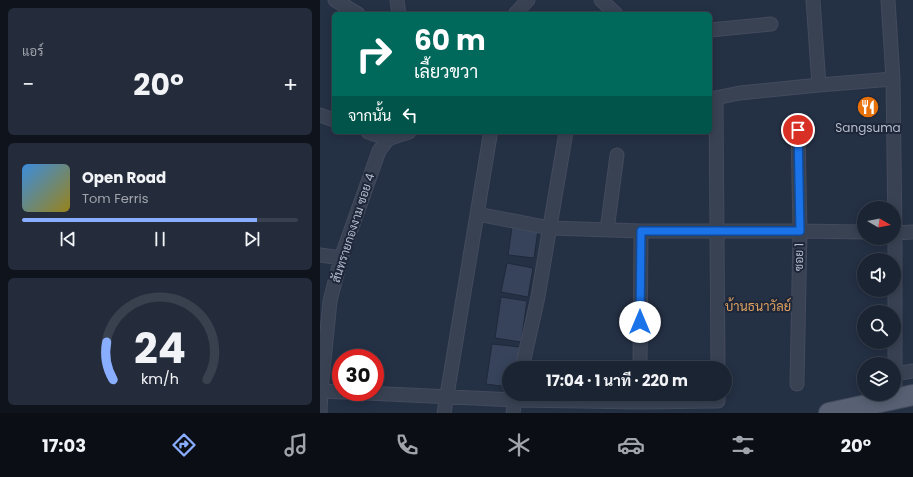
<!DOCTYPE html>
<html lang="th">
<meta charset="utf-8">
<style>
:root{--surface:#1b2433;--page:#242c3b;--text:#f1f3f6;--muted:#a0a4ac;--line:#39414e;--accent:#89aeff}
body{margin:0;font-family:Poppins,Sarabun,sans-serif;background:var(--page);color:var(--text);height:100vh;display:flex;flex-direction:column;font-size:15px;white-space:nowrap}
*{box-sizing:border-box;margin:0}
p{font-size:13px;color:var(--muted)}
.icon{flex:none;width:22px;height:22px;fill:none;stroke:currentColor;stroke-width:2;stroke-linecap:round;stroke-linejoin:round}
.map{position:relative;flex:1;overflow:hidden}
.panel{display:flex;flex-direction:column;gap:8px;padding:8px;background:#0f141c;width:320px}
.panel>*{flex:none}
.hud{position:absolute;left:12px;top:12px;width:380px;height:122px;border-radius:6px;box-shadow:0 2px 10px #0003,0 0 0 1px var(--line);background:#00695c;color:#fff;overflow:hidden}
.needle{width:26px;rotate:99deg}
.buttons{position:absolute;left:537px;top:201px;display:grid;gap:8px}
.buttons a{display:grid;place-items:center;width:44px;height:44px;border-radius:50%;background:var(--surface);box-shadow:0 2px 10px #0003,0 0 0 1px var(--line);font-size:20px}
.speed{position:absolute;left:12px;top:349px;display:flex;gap:8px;font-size:20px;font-weight:700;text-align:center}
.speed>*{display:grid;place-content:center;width:52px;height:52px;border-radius:50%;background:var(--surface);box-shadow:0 2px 10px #0003,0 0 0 1px var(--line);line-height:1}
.speed .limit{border:6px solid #d22;background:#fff;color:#111}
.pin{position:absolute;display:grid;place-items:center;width:34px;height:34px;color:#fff;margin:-17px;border:2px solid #fff;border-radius:50%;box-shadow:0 1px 4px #0007}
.me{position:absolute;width:44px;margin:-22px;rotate:0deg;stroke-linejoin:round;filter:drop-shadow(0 0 3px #0008)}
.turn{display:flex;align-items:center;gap:14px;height:84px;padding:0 16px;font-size:18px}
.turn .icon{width:52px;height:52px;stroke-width:2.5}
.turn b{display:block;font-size:28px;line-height:34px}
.then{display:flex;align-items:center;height:38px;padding:0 16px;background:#0003;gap:8px;font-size:15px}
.big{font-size:30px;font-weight:700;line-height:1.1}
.panel .card{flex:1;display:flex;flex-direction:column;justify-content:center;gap:6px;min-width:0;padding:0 14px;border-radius:6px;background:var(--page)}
.panel .dial{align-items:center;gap:0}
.dial svg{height:104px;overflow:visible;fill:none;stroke:var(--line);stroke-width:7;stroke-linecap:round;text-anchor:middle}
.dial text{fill:var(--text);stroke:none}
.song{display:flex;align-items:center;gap:12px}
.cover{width:48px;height:48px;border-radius:6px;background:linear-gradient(135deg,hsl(210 70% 55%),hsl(50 70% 35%))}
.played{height:4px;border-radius:2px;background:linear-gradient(90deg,var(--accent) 85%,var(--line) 85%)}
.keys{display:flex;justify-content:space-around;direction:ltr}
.heat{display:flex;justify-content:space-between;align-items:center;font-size:22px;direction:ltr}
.trip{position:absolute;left:182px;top:361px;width:230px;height:40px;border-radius:20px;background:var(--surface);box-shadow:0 2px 10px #0003,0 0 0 1px var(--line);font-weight:700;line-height:40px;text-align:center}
.tab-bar{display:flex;height:64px;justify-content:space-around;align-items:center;background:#0b0e14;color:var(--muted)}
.tab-bar .icon{width:28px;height:28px}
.tab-bar .selected{color:var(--accent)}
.tab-bar b{font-size:18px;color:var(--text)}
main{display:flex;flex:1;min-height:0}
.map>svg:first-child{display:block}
.building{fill:#36435a;stroke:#20293b}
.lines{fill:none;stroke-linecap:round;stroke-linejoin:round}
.street-casing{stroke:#434b5d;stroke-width:15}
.primary-casing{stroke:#434b5d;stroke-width:22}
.street{stroke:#394253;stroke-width:13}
.primary{stroke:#576173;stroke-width:20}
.route-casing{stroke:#114b97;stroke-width:10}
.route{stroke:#1a73e8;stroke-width:7}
.labels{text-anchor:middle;stroke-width:4;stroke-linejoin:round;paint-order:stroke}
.poi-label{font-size:12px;fill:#b6bdcd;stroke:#1e2739}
.street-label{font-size:12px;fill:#b6bdcd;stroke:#1e2739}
.neighbourhood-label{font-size:13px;fill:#dea060;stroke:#1e2739}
</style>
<main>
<section class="panel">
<div class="card"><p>แอร์</p>
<div class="heat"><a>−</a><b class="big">20°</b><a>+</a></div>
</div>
<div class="card">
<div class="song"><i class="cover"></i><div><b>Open Road</b><p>Tom Ferris</p></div></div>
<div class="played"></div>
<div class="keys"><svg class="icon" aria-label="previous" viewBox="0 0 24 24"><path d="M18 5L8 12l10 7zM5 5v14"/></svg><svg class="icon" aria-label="pause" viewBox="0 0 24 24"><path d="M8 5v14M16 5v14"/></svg><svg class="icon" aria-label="next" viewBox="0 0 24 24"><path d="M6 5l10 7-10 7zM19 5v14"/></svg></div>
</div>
<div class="card dial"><svg viewBox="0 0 100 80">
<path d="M14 69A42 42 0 1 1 86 69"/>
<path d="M14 69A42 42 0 0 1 9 40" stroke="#89aeff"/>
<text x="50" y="56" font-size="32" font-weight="700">24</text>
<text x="50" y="72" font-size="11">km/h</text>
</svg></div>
</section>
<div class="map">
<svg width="593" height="413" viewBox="0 0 593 413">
<rect width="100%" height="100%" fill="#243044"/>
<!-- building -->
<path class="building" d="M192,227l26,3 -4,28 -26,-3z
M187,263l26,5 -5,29 -27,-5z
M181,297l26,4 -6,41 -26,-4z
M172,344l28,3 -3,21h-8v19l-23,-3z"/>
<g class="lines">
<!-- street casing -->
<g class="street-casing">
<path id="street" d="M15,0l23,14
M77,0l2,14
M281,0l15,14
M493,0l6,85
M568,0l5,79 2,154v166
M195,14l13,-14
M390,30l61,-6
M396,98l2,270
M390,99l30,-6 79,-8 74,-6
M0,115l14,5
M48,132l20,7
M157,214l73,14 91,3h159l64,1
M287,230l10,-75
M574,233l19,-1
M0,255l21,3
M202,368l16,-71 28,-165
M320,368l1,-137
M575,374l18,-3
M477,384l3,-153 -2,-102
M1,391l20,1
M25,392l170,8 125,2 78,-1v-7
M0,413l1,-22 9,-90 11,-43 38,-107 9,-12 21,-7
M124,413l46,-277
M193,413l3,-19"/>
</g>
<!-- primary casing -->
<g class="primary-casing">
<path id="primary" d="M509,413l84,-18"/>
</g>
<!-- street -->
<use href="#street" class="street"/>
<!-- primary -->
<use href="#primary" class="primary"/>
</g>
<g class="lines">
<!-- route casing -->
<g class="route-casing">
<path id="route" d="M320,322l1,-91h159l-2,-101"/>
</g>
<!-- route -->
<use href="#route" class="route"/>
</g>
<!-- icons -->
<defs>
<g id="restaurant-disc" transform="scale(1.15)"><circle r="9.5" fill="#e8710a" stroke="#1e2739"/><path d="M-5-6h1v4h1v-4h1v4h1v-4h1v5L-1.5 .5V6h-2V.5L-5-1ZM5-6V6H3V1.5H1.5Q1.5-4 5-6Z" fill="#fff"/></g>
</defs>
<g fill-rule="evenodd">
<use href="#restaurant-disc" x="548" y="107"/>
</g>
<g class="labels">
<!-- poi labels -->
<g class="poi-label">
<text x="548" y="132">Sangsuma</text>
</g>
<!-- street labels -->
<g class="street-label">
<text transform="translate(33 228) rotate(-72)" y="4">สันทรายกองงาม ซอย 4</text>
<text transform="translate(479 257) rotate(-89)" y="4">ซอย 1</text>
</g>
<!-- neighbourhood labels -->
<g class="neighbourhood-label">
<text x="438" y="311">บ้านธนาวัลย์</text>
</g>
</g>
</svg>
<div class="buttons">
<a><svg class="needle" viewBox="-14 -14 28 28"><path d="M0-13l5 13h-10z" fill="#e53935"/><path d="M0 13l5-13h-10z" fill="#a0a4ac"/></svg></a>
<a><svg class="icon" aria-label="sound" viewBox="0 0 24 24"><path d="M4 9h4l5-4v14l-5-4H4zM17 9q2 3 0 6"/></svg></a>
<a><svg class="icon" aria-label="search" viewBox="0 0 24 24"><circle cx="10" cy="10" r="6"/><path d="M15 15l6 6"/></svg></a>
<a><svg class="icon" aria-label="layers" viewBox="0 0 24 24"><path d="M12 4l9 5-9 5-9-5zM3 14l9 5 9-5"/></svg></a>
</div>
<div class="speed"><div class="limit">30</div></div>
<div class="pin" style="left:478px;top:130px;background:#d93025"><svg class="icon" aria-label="arrive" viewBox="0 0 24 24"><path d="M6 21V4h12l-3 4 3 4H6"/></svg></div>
<svg class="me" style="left:320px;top:322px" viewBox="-20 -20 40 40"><circle r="19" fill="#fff"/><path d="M0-13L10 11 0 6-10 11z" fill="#1a73e8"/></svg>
<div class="trip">17:04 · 1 นาที · 220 m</div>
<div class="hud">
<div class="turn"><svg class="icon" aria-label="right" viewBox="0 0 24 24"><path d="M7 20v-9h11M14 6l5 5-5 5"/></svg><div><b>60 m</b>เลี้ยวขวา</div></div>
<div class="then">จากนั้น<svg class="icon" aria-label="left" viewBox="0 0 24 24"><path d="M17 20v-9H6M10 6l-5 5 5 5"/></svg></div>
</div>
</div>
</main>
<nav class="tab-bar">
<b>17:03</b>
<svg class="icon selected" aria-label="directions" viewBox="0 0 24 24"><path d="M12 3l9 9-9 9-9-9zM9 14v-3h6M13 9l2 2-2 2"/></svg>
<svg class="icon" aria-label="music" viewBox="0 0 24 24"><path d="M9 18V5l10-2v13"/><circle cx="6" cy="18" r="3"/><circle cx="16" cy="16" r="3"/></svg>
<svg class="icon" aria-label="phone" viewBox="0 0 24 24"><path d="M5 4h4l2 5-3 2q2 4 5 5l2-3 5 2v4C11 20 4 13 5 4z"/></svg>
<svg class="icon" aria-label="climate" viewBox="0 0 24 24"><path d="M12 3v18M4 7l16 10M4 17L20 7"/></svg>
<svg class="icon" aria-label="car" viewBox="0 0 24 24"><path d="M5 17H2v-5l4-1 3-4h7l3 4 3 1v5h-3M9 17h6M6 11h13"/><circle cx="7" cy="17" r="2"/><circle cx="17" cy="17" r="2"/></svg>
<svg class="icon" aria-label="filters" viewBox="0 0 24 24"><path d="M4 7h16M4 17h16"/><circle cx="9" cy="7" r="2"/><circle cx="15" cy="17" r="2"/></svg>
<b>20°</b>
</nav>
